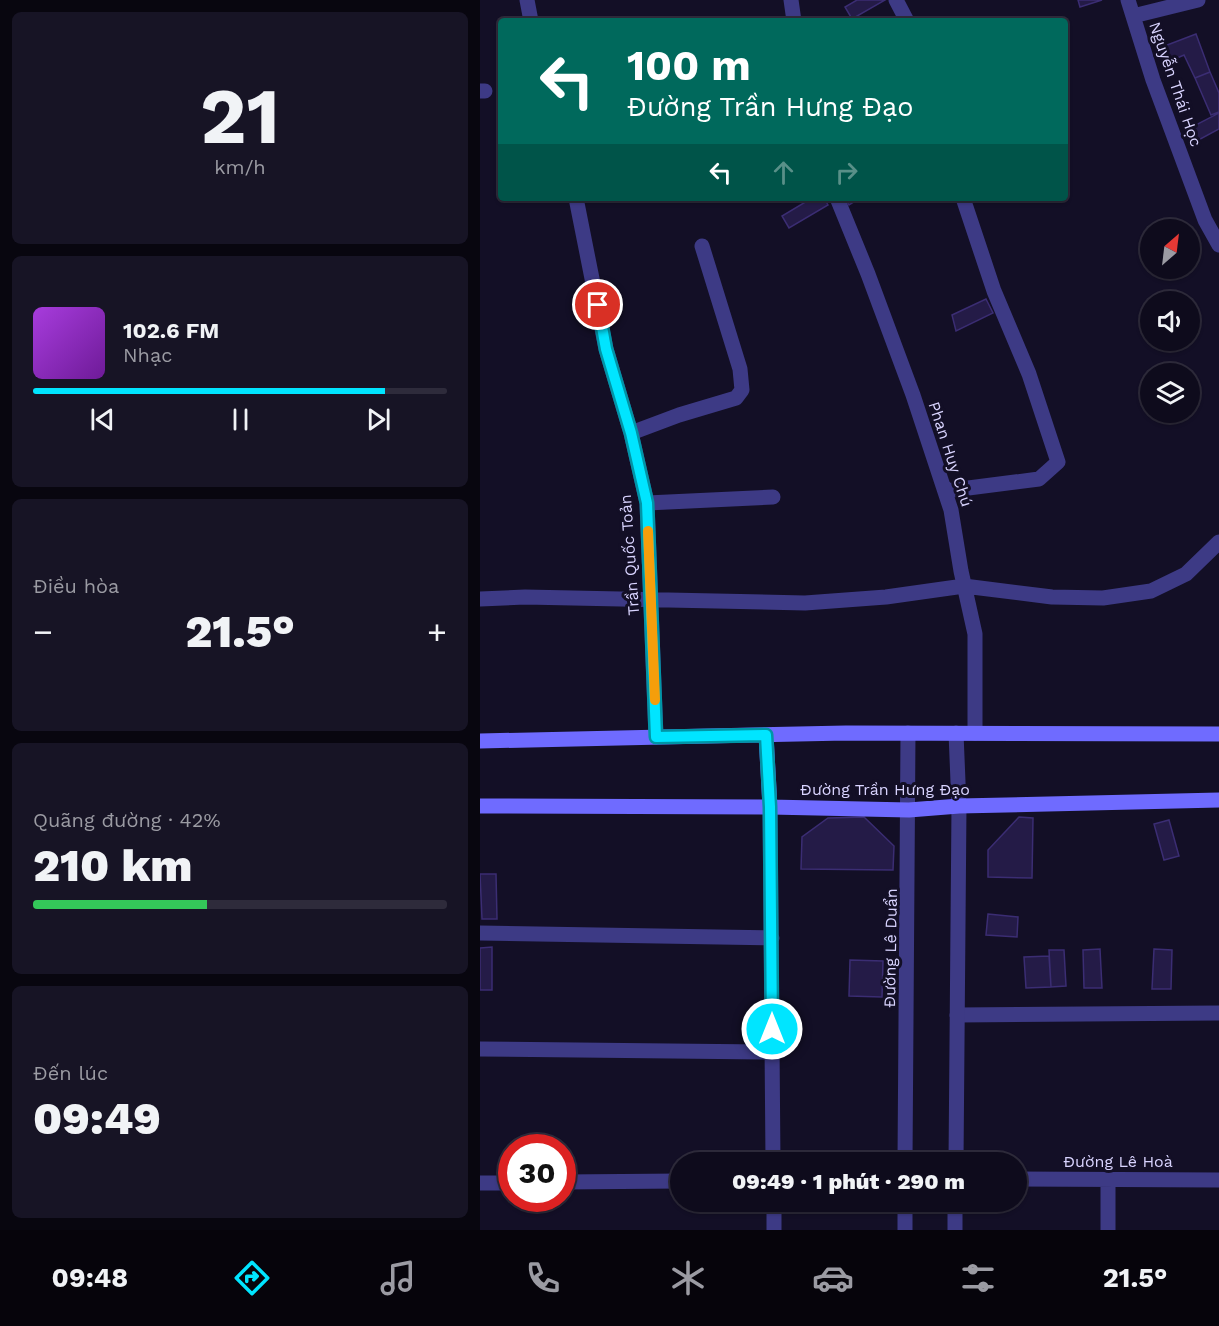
<!DOCTYPE html>
<html lang="vi">
<meta charset="utf-8">
<style>
:root{--surface:#0e0b1c;--page:#171425;--text:#f1f3f6;--muted:#9b9ba3;--line:#2e2b3b;--accent:#00e5ff}
body{margin:0;font-family:"Work Sans",sans-serif;background:var(--page);color:var(--text);height:100vh;display:flex;flex-direction:column;font-size:22px;white-space:nowrap}
*{box-sizing:border-box;margin:0}
p{font-size:20px;color:var(--muted)}
.icon{flex:none;width:33px;height:33px;fill:none;stroke:currentColor;stroke-width:2;stroke-linecap:round;stroke-linejoin:round}
.map{position:relative;flex:1;overflow:hidden}
.drawer{display:flex;flex-direction:column;gap:12px;padding:12px;background:#08060f;width:480px}
.drawer>*{flex:none}
.guide{position:absolute;left:18px;top:18px;width:570px;height:183px;border-radius:6px;box-shadow:0 2px 4px #0004,0 0 0 2px var(--line);background:#00695c;color:#fff;overflow:hidden}
.needle{width:39px;rotate:28deg}
.fabs{position:absolute;left:660px;top:219px;display:grid;gap:12px}
.fabs a{display:grid;place-items:center;width:60px;height:60px;border-radius:50%;background:var(--surface);box-shadow:0 2px 4px #0004,0 0 0 2px var(--line);font-size:30px}
.speed{position:absolute;left:18px;top:1134px;display:flex;gap:12px;font-size:30px;font-weight:700;text-align:center}
.speed>*{display:grid;place-content:center;width:78px;height:78px;border-radius:50%;background:var(--surface);box-shadow:0 2px 4px #0004,0 0 0 2px var(--line);line-height:1}
.speed .limit{border:9px solid #d22;background:#fff;color:#111}
.pin{position:absolute;display:grid;place-items:center;width:51px;height:51px;color:#fff;margin:-26px;border:3px solid #fff;border-radius:50%;box-shadow:0 2px 6px #0007}
.me{position:absolute;width:66px;margin:-33px;rotate:0deg;stroke-linejoin:round;filter:drop-shadow(0 0 4px #0008)}
.turn{display:flex;align-items:center;gap:21px;height:126px;padding:0 30px;font-size:27px}
.turn .icon{width:78px;height:78px;stroke-width:2.5}
.turn b{display:block;font-size:42px;line-height:51px}
.lanes{display:flex;align-items:center;height:57px;padding:0 30px;background:#0003;justify-content:center;gap:30px;direction:ltr}
.lanes .off{opacity:.35}
.big{font-size:45px;font-weight:800;line-height:1.1}
.drawer .tile{flex:1;display:flex;flex-direction:column;justify-content:center;gap:9px;min-width:0;padding:0 21px;border-radius:9px;background:var(--page)}
.drawer .dial{align-items:center;gap:0}
.dial b{font-size:78px;line-height:1}
.song{display:flex;align-items:center;gap:18px}
.cover{width:72px;height:72px;border-radius:9px;background:linear-gradient(135deg,hsl(280 70% 55%),hsl(280 70% 35%))}
.played{height:6px;border-radius:3px;background:linear-gradient(90deg,var(--accent) 85%,var(--line) 85%)}
.keys{display:flex;justify-content:space-around;direction:ltr}
.heat{display:flex;justify-content:space-between;align-items:center;font-size:33px;direction:ltr}
.charge{height:9px;border-radius:4px;background:linear-gradient(90deg,#34c759 42%,var(--line) 0)}
.trip{position:absolute;left:190px;top:1152px;width:357px;height:60px;border-radius:30px;background:var(--surface);box-shadow:0 2px 4px #0004,0 0 0 2px var(--line);font-weight:800;line-height:60px;text-align:center}
.tabs{display:flex;height:96px;justify-content:space-around;align-items:center;background:#06040b;color:var(--muted)}
.tabs .icon{width:42px;height:42px}
.tabs .on{color:var(--accent)}
.tabs b{font-size:27px;color:var(--text)}
main{display:flex;flex:1;min-height:0}
.map>svg:first-child{display:block}
.building{fill:#241b47;stroke:#3b2d73;stroke-width:1.5}
.lines{fill:none;stroke-linecap:round;stroke-linejoin:round}
.minor{stroke:#3d3a85;stroke-width:15}
.tertiary{stroke:#3d3a85;stroke-width:15}
.secondary{stroke:#6f6bff;stroke-width:15}
.route-casing{stroke:#0095a6;stroke-width:15}
.route{stroke:#00e5ff;stroke-width:10}
.slow{stroke:#f59e0b;stroke-width:10}
.labels{text-anchor:middle;stroke-width:6;stroke-linejoin:round;paint-order:stroke}
.street-label{font-size:16px;fill:#d9d4ff;stroke:#130f26}
</style>
<main>
<section class="drawer">
<div class="tile dial"><b>21</b><p>km/h</p></div>
<div class="tile">
<div class="song"><i class="cover"></i><div><b>102.6 FM</b><p>Nhạc</p></div></div>
<div class="played"></div>
<div class="keys"><svg class="icon" aria-label="previous" viewBox="0 0 24 24"><path d="M18 5L8 12l10 7zM5 5v14"/></svg><svg class="icon" aria-label="pause" viewBox="0 0 24 24"><path d="M8 5v14M16 5v14"/></svg><svg class="icon" aria-label="next" viewBox="0 0 24 24"><path d="M6 5l10 7-10 7zM19 5v14"/></svg></div>
</div>
<div class="tile"><p>Điều hòa</p>
<div class="heat"><a>−</a><b class="big">21.5°</b><a>+</a></div>
</div>
<div class="tile"><p>Quãng đường · 42%</p><b class="big">210 km</b><div class="charge"></div></div>
<div class="tile"><p>Đến lúc</p><b class="big">09:49</b></div>
</section>
<div class="map">
<svg width="739" height="1230" viewBox="0 0 739 1230">
<rect width="100%" height="100%" fill="#130f26"/>
<!-- building -->
<path class="building" d="M377,0h28l-33,19 -7,-12z
M598,0h24l-22,7z
M716,34l14,38 -15,6 -11,-23 -16,7 -6,-15z
M730,72l9,21v19l-8,3 -16,-37z
M739,113v16l-26,14 -7,-13z
M332,198h12l4,7 -39,23 -7,-12z
M365,198h15l-11,7z
M506,299l7,14 -37,18 -4,-16z
M384,817l30,29 -1,24 -92,-1 1,-32 26,-19z
M539,817l14,1 -1,60 -44,-1v-27z
M689,820l10,36 -15,4 -10,-36z
M0,874h16l1,45h-15z
M508,914l30,3 -1,20 -31,-2z
M12,947v43h-12v-42z
M620,949l2,39h-18l-1,-38z
M674,949l18,1 -1,39h-19z
M569,950h15l2,36 -15,1z
M569,956l2,31 -25,1 -2,-31z
M370,960l33,1 -1,36 -33,-1z"/>
<g class="lines">
<!-- minor -->
<path class="minor" d="M47,0l4,21
M311,0l3,21
M416,0l11,21
M648,0l25,80 52,140 14,25
M653,16l65,-16
M0,91h5
M96,198l30,151 25,84 16,70 9,234
M357,198l31,76 45,121 38,115 10,61 14,63v99
M151,433l48,-18 57,-17 6,-8 -2,-21 -38,-123
M465,491l94,-12 19,-17 -29,-88 -35,-83 -31,-93
M167,503l126,-6
M0,599l45,-2 280,6 81,-6 78,-11 88,11 51,1 48,-7 35,-17 33,-32
M290,807l3,355
M0,933l292,5
M477,1015l262,-2
M0,1049l292,3
M537,1179l202,1
M628,1179v51
M82,1182l119,-1
M0,1183h32
M294,1202v28"/>
<!-- tertiary -->
<path class="tertiary" d="M476,733l3,73 -3,356
M425,1162l3,-429
M425,1202v28
M475,1230v-28"/>
<!-- secondary -->
<path class="secondary" d="M286,735l4,72
M0,741l366,-8 373,1
M0,806l290,1 139,3 50,-4 260,-6"/>
</g>
<g class="lines">
<!-- route casing -->
<g class="route-casing">
<path id="route" d="M118,305l8,44 25,84 16,70 9,234 110,-2 4,72 2,222"/>
</g>
<!-- route -->
<use href="#route" class="route"/>
<!-- slow -->
<path class="slow" d="M168,531l7,169"/>
</g>
<g class="labels">
<!-- street labels -->
<g class="street-label">
<text transform="translate(696 84) rotate(71)" y="6">Nguyễn Thái Học</text>
<text transform="translate(471 454) rotate(72)" y="6">Phan Huy Chú</text>
<text transform="translate(149 555) rotate(-94)" y="6">Trần Quốc Toản</text>
<text x="405" y="795">Đường Trần Hưng Đạo</text>
<text transform="translate(410 948) rotate(-89)" y="6">Đường Lê Duẩn</text>
<text x="638" y="1167">Đường Lê Hoà</text>
</g>
</g>
</svg>
<div class="fabs">
<a><svg class="needle" viewBox="-14 -14 28 28"><path d="M0-13l5 13h-10z" fill="#e53935"/><path d="M0 13l5-13h-10z" fill="#9b9ba3"/></svg></a>
<a><svg class="icon" aria-label="sound" viewBox="0 0 24 24"><path d="M4 9h4l5-4v14l-5-4H4zM17 9q2 3 0 6"/></svg></a>
<a><svg class="icon" aria-label="layers" viewBox="0 0 24 24"><path d="M12 4l9 5-9 5-9-5zM3 14l9 5 9-5"/></svg></a>
</div>
<div class="speed"><div class="limit">30</div></div>
<div class="pin" style="left:118px;top:305px;background:#d93025"><svg class="icon" aria-label="arrive" viewBox="0 0 24 24"><path d="M6 21V4h12l-3 4 3 4H6"/></svg></div>
<svg class="me" style="left:292px;top:1029px" viewBox="-20 -20 40 40"><circle r="17" fill="#00e5ff" stroke="#fff" stroke-width="3"/><path d="M0-11L8 9 0 5-8 9z" fill="#fff"/></svg>
<div class="trip">09:49 · 1 phút · 290 m</div>
<div class="guide">
<div class="turn"><svg class="icon" aria-label="left" viewBox="0 0 24 24"><path d="M17 20v-9H6M10 6l-5 5 5 5"/></svg><div><b>100 m</b>Đường Trần Hưng Đạo</div></div>
<div class="lanes"><svg class="icon" aria-label="left" viewBox="0 0 24 24"><path d="M17 20v-9H6M10 6l-5 5 5 5"/></svg><svg class="icon off" aria-label="ahead" viewBox="0 0 24 24"><path d="M12 20V5M6 11l6-6 6 6"/></svg><svg class="icon off" aria-label="right" viewBox="0 0 24 24"><path d="M7 20v-9h11M14 6l5 5-5 5"/></svg></div>
</div>
</div>
</main>
<nav class="tabs">
<b>09:48</b>
<svg class="icon on" aria-label="directions" viewBox="0 0 24 24"><path d="M12 3l9 9-9 9-9-9zM9 14v-3h6M13 9l2 2-2 2"/></svg>
<svg class="icon" aria-label="music" viewBox="0 0 24 24"><path d="M9 18V5l10-2v13"/><circle cx="6" cy="18" r="3"/><circle cx="16" cy="16" r="3"/></svg>
<svg class="icon" aria-label="phone" viewBox="0 0 24 24"><path d="M5 4h4l2 5-3 2q2 4 5 5l2-3 5 2v4C11 20 4 13 5 4z"/></svg>
<svg class="icon" aria-label="climate" viewBox="0 0 24 24"><path d="M12 3v18M4 7l16 10M4 17L20 7"/></svg>
<svg class="icon" aria-label="car" viewBox="0 0 24 24"><path d="M5 17H2v-5l4-1 3-4h7l3 4 3 1v5h-3M9 17h6M6 11h13"/><circle cx="7" cy="17" r="2"/><circle cx="17" cy="17" r="2"/></svg>
<svg class="icon" aria-label="filters" viewBox="0 0 24 24"><path d="M4 7h16M4 17h16"/><circle cx="9" cy="7" r="2"/><circle cx="15" cy="17" r="2"/></svg>
<b>21.5°</b>
</nav>
